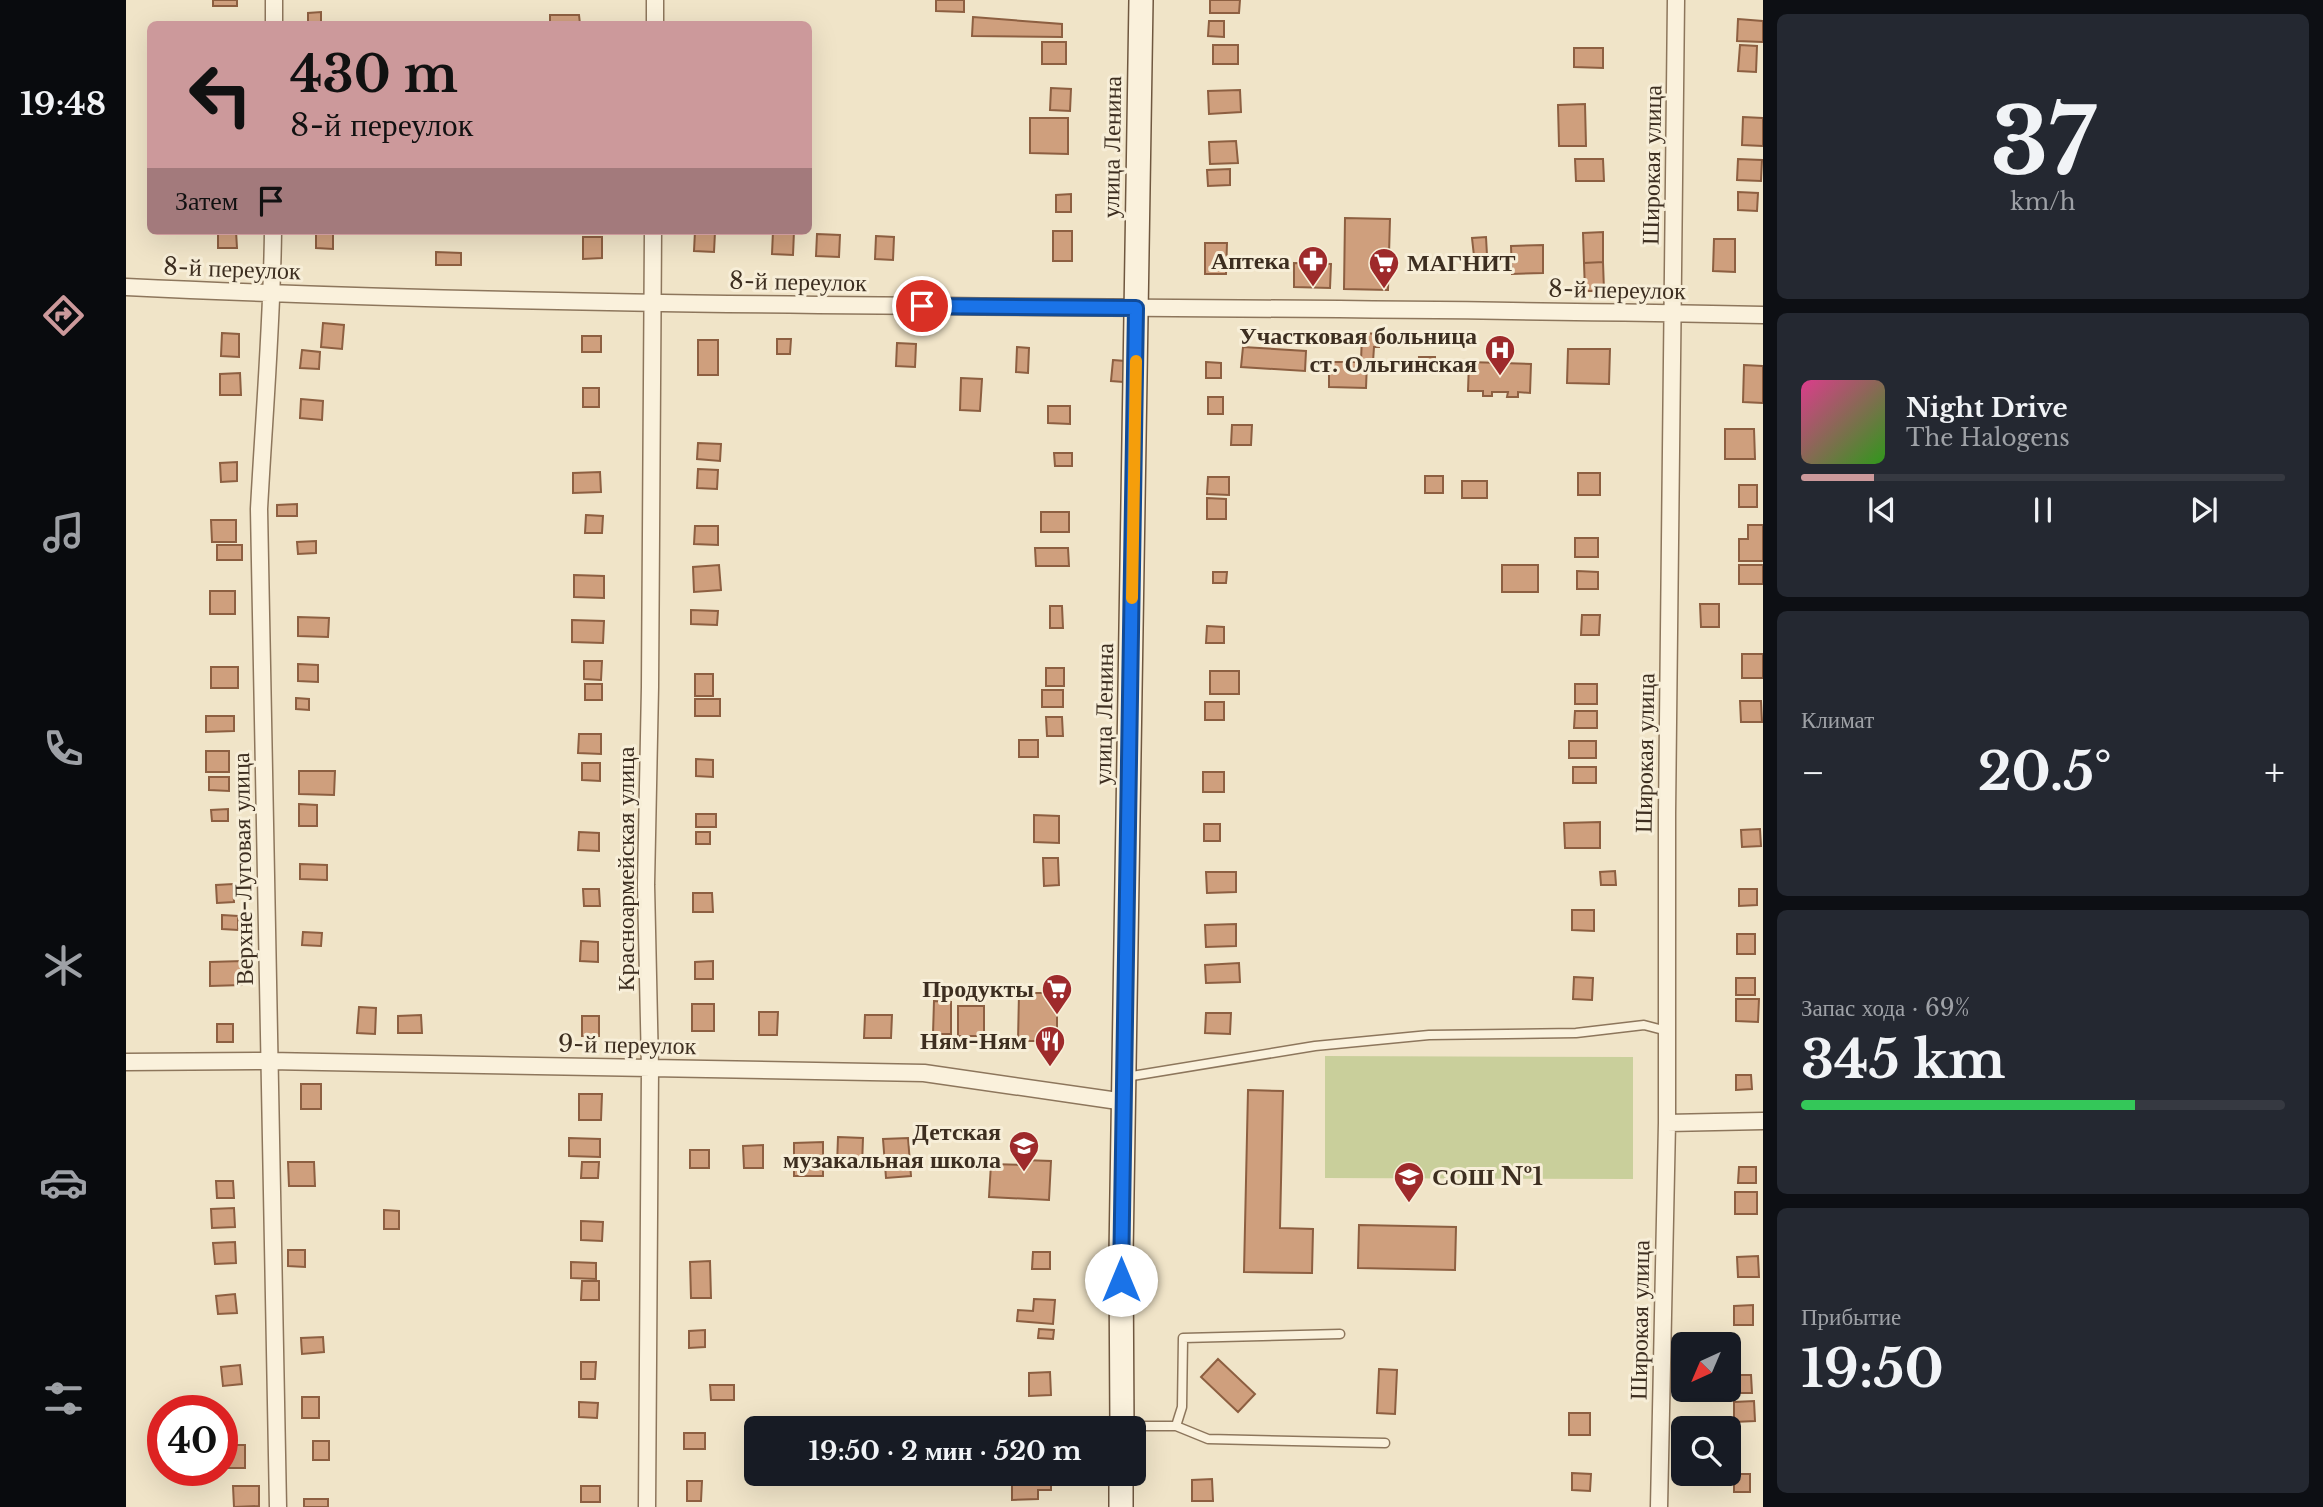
<!DOCTYPE html>
<html lang="ru">
<meta charset="utf-8">
<style>
:root{--surface:#171b24;--page:#242831;--text:#f1f3f6;--muted:#9ea1a6;--line:#363941;--accent:#cc999b}
body{margin:0;font-family:"Libre Baskerville",serif;background:var(--page);color:var(--text);height:100vh;display:flex;flex-direction:column;font-size:26px;white-space:nowrap}
*{box-sizing:border-box;margin:0}
p{font-size:23px;color:var(--muted)}
.icon{flex:none;width:38px;height:38px;fill:none;stroke:currentColor;stroke-width:2;stroke-linecap:round;stroke-linejoin:round}
.map{position:relative;flex:1;overflow:hidden}
.sheet{display:flex;flex-direction:column;gap:14px;padding:14px;background:#0d0f14;width:560px}
.sheet>*{flex:none}
.hud{position:absolute;left:21px;top:21px;width:665px;height:214px;border-radius:10px;box-shadow:0 7px 28px #0002;background:#cc999b;color:#111;overflow:hidden}
.needle{width:46px;rotate:224deg}
.tools{position:absolute;left:1545px;top:1332px;display:grid;gap:14px}
.tools a{display:grid;place-items:center;width:70px;height:70px;border-radius:10px;background:var(--surface);box-shadow:0 7px 28px #0002;font-size:35px}
.speed{position:absolute;left:21px;top:1395px;display:flex;gap:14px;font-size:35px;font-weight:700;text-align:center}
.speed>*{display:grid;place-content:center;width:91px;height:91px;border-radius:50%;background:var(--surface);box-shadow:0 7px 28px #0002;line-height:1}
.speed .limit{border:10px solid #d22;background:#fff;color:#111}
.pin{position:absolute;display:grid;place-items:center;width:60px;height:60px;color:#fff;margin:-30px;border:4px solid #fff;border-radius:50%;box-shadow:0 2px 7px #0007}
.me{position:absolute;width:77px;margin:-38px;rotate:0deg;stroke-linejoin:round;filter:drop-shadow(0 0 5px #0008)}
.turn{display:flex;align-items:center;gap:24px;height:147px;padding:0 28px;font-size:32px}
.turn .icon{width:91px;height:91px;stroke-width:2.5}
.turn b{display:block;font-size:49px;line-height:60px}
.then{display:flex;align-items:center;height:66px;padding:0 28px;background:#0003;gap:14px;font-size:26px}
.big{font-size:52px;font-weight:800;line-height:1.1}
.sheet .card{flex:1;display:flex;flex-direction:column;justify-content:center;gap:10px;min-width:0;padding:0 24px;border-radius:10px;background:var(--page)}
.sheet .dial{align-items:center;gap:0}
.dial b{font-size:91px;line-height:1}
.song{display:flex;align-items:center;gap:21px}
.cover{width:84px;height:84px;border-radius:10px;background:linear-gradient(135deg,hsl(330 70% 55%),hsl(110 70% 35%))}
.played{height:7px;border-radius:4px;background:linear-gradient(90deg,var(--accent) 15%,var(--line) 15%)}
.keys{display:flex;justify-content:space-around;direction:ltr}
.heat{display:flex;justify-content:space-between;align-items:center;font-size:38px;direction:ltr}
.charge{height:10px;border-radius:5px;background:linear-gradient(90deg,#34c759 69%,var(--line) 0)}
.trip{position:absolute;left:618px;top:1416px;width:402px;height:70px;border-radius:10px;background:var(--surface);box-shadow:0 7px 28px #0002;font-weight:800;line-height:70px;text-align:center}
main{display:flex;flex:1;min-height:0}
.tab-bar{display:flex;flex-direction:column;width:126px;justify-content:space-around;align-items:center;background:#090b0e;color:var(--muted)}
.tab-bar .icon{width:49px;height:49px}
.tab-bar .selected{color:var(--accent)}
.tab-bar b{font-size:32px;color:var(--text)}
.map>svg:first-child{display:block}
.green{fill:#c9cf9b}
.building{fill:#cf9f7d;stroke:#8d5f41;stroke-width:2}
.lines{fill:none;stroke-linecap:round;stroke-linejoin:round}
.lane-casing{stroke:#8d765c;stroke-width:11}
.street-casing{stroke:#8d765c;stroke-width:19}
.secondary-casing{stroke:#6f573f;stroke-width:26}
.lane{stroke:#faf1dc;stroke-width:8}
.street{stroke:#faf1dc;stroke-width:16}
.secondary{stroke:#faf1dc;stroke-width:23}
.route-casing{stroke:#114b97;stroke-width:18}
.route{stroke:#1a73e8;stroke-width:12}
.slow{stroke:#f59e0b;stroke-width:12}
.labels{text-anchor:middle;stroke-width:6;stroke-linejoin:round;paint-order:stroke}
.street-label{font-size:24px;fill:#3d2e20;stroke:#f7eed8}
.poi-label{font-size:24px;font-weight:bold;fill:#3d2e20;stroke:#f7eed8;text-anchor:end}
</style>
<main>
<nav class="tab-bar">
<b>19:48</b>
<svg class="icon selected" aria-label="directions" viewBox="0 0 24 24"><path d="M12 3l9 9-9 9-9-9zM9 14v-3h6M13 9l2 2-2 2"/></svg>
<svg class="icon" aria-label="music" viewBox="0 0 24 24"><path d="M9 18V5l10-2v13"/><circle cx="6" cy="18" r="3"/><circle cx="16" cy="16" r="3"/></svg>
<svg class="icon" aria-label="phone" viewBox="0 0 24 24"><path d="M5 4h4l2 5-3 2q2 4 5 5l2-3 5 2v4C11 20 4 13 5 4z"/></svg>
<svg class="icon" aria-label="climate" viewBox="0 0 24 24"><path d="M12 3v18M4 7l16 10M4 17L20 7"/></svg>
<svg class="icon" aria-label="car" viewBox="0 0 24 24"><path d="M5 17H2v-5l4-1 3-4h7l3 4 3 1v5h-3M9 17h6M6 11h13"/><circle cx="7" cy="17" r="2"/><circle cx="17" cy="17" r="2"/></svg>
<svg class="icon" aria-label="filters" viewBox="0 0 24 24"><path d="M4 7h16M4 17h16"/><circle cx="9" cy="7" r="2"/><circle cx="15" cy="17" r="2"/></svg>
</nav>
<div class="map">
<svg width="1637" height="1507" viewBox="0 0 1637 1507">
<rect width="100%" height="100%" fill="#f0e4c8"/>
<!-- green -->
<path class="green" d="M1199,1056l308,1v122l-308,-1z"/>
<!-- building -->
<path class="building" d="M87,0h24v6h-24z
M810,0h28v12l-28,-1z
M1084,0h30l-1,13h-29z
M195,12v12h-13v-11z
M424,15h29l1,9h-30z
M847,17l89,7v13l-90,-1z
M1612,19l25,2v21l-26,-1z
M1083,21h15v16l-16,-1z
M916,42h24v22h-24z
M1087,45h25v19h-25z
M1614,45l17,1 -1,26 -18,-1z
M1448,48h29v20l-29,-1z
M925,88l20,1 -1,22 -20,-1z
M1114,90l1,22 -32,2 -1,-23z
M1459,104l1,42h-27l-1,-41z
M1617,117l20,1v28l-21,-1z
M904,118h38v36l-38,-1z
M1110,141l2,22 -28,1 -1,-22z
M1449,159h28l1,22h-28z
M1612,159l24,1 -1,21 -24,-1z
M1104,169v16l-22,1 -1,-16z
M1612,192l20,1 -1,18 -19,-1z
M945,194v18h-15v-17z
M1219,218l45,1 -2,71 -44,-1z
M92,231h18l1,17h-19z
M190,231h17v18l-17,-1z
M569,231l20,1 -1,20 -20,-1z
M647,231h21l-1,24 -21,-1z
M927,231h19v30h-19z
M1477,232v30l-19,1 -1,-30z
M691,234l23,1 -1,22 -23,-1z
M750,236l18,1 -1,23 -18,-1z
M457,237h19v21l-19,1z
M1360,237l1,18 -13,1 -2,-18z
M1588,239h21v33l-22,-1z
M1079,243h22l-1,31h-21z
M1417,245v28l-31,1 -1,-28z
M310,252l25,1v12h-25z
M1477,262l1,29h-19l-1,-28z
M1168,263l37,1 -1,24 -36,-1z
M197,323l21,2 -2,24 -21,-2z
M96,333l17,1v23l-18,-1z
M1236,333l17,1v13h-5l-1,15h-12z
M456,336h19v16h-19z
M651,339h14l-1,15h-13z
M572,340h20v35h-20z
M771,343l19,1 -1,23 -19,-1z
M891,347l12,1 -1,25 -12,-1z
M1117,347l63,4 -1,20 -64,-4z
M1442,349h42l-1,35 -42,-1z
M176,350l18,2 -1,17 -19,-1z
M1293,357h16v15h-15z
M987,360l12,1 -2,21 -12,-1z
M1080,362l15,1v15h-15z
M1203,362h38l-1,26 -37,-1z
M1343,362l62,2 -1,29 -12,-1v5h-11l1,-5h-16v4h-9v-5h-15z
M1618,365l19,1v37l-20,-1z
M114,373l1,22h-21v-21z
M835,378l21,1 -2,32 -20,-1z
M457,388h16v19h-16z
M1082,397h15v17h-15z
M175,399l22,2 -1,19 -22,-2z
M922,406h22v18l-22,-1z
M1106,425h20l-1,20h-20z
M1599,429h29l1,30h-30z
M572,443l23,1 -1,17 -23,-2z
M928,453h18v13h-17z
M111,462v19l-16,1 -1,-19z
M572,469l20,1 -1,19 -20,-1z
M474,472l1,20 -28,1v-20z
M1452,473h22v22h-22z
M1299,476h18v17h-18z
M1082,477h21v18l-22,-1z
M1336,481h25v17h-25z
M1613,485h18v22h-18z
M1081,498l19,1v20h-19z
M171,504v12h-20v-11z
M915,512h28v20h-28z
M460,515l17,1 -1,17h-17z
M85,520h25v22h-24z
M1622,525h15v36h-24v-22h9z
M569,526h23v19l-24,-1z
M1449,538h23v19h-23z
M190,541v12l-18,1 -1,-12z
M91,545h25v15h-25z
M909,548h33l1,18h-33z
M593,565l2,25 -27,2 -1,-25z
M1376,565h36v27h-36z
M1613,565h24v19h-24z
M1451,571l21,1v17h-21z
M1087,572h14l-1,11h-13z
M448,575l30,1v22l-30,-1z
M84,591h25v23h-25z
M1574,604h19v23h-18z
M924,606h12l1,22h-13z
M565,610l27,1 -1,14 -26,-1z
M1456,615h18l-1,20h-18z
M172,617l31,1 -1,19 -30,-1z
M446,620l32,1 -1,22 -31,-1z
M1081,626l17,1v16h-18z
M1616,654h21v24h-21z
M458,661h18l-1,19 -17,-1z
M172,664l20,1v17l-20,-1z
M85,667h27v21h-27z
M920,668h18v18h-18z
M1084,671h29v23h-29z
M569,674h18v22h-18z
M459,684h17v16h-17z
M1449,684h22v20h-22z
M916,690h21v17h-21z
M170,698l13,1v11l-13,-1z
M569,699h25v17h-25z
M1614,701h21l1,21h-21z
M1079,702h19v18h-19z
M1449,711h22v17h-23z
M80,716h28v15l-28,1z
M920,717h16l1,19h-16z
M453,734h22v20l-23,-1z
M893,740h19v17h-19z
M1443,741h27v17h-27z
M80,751h23v21h-23z
M570,759l17,1v17l-17,-1z
M456,763h18v18l-18,-1z
M1447,767h23v16h-23z
M173,771h36l-1,24 -35,-1z
M1077,772h21v20h-21z
M83,777h20v14l-20,-1z
M173,804l18,1v21h-18z
M102,809v12h-16l-1,-11z
M570,814h20v13h-20z
M908,815l25,1v27l-25,-1z
M1474,822v26h-35l-1,-25z
M1078,824h16v17h-16z
M1634,829l1,17 -19,1 -1,-17z
M453,832l20,1v18l-21,-1z
M570,832h14v12h-14z
M917,858h15l1,27 -15,1z
M174,864l27,1v15l-27,-1z
M1489,871l1,14h-15l-1,-13z
M1080,872h30v20l-29,1z
M107,884l1,18 -17,1 -1,-18z
M457,889h16l1,17h-16z
M1613,889h18v16l-18,1z
M567,893h19l1,19h-20z
M1446,910h22v21l-22,-1z
M96,915l16,1v14l-16,-1z
M1110,924v22l-30,1 -1,-22z
M177,932l19,1 -1,13 -19,-1z
M1611,934h18v20h-18z
M455,941l17,1v20l-18,-1z
M116,961v24l-32,1v-24z
M587,961v18h-18v-17z
M1113,963l1,19 -34,1 -1,-18z
M1448,977l19,1 -1,22 -19,-1z
M1610,978h19v17h-19z
M893,993h38v48h-39z
M1610,999h23l-1,23 -22,-1z
M808,1001l17,1v32h-18z
M566,1004h22v27h-22z
M832,1006h26v30h-26z
M233,1007l17,1 -1,26 -18,-1z
M633,1012h19l-1,23h-18z
M1080,1013h25l-1,21 -25,-1z
M295,1015l1,18h-24v-17z
M739,1015h27l-1,23h-27z
M456,1016h17v20h-17z
M91,1024h16v18h-16z
M1610,1075h15l1,14 -16,1z
M175,1084h20v25h-20z
M1122,1090l35,1 -3,137 33,1 -1,44 -68,-1z
M453,1094h23l-1,26h-22z
M712,1137l25,1 -1,28 -25,-1z
M443,1138l31,1v18l-31,-1z
M782,1138l3,38 -25,2 -3,-39z
M697,1142v34h-29v-33z
M637,1145v23h-19l-1,-22z
M564,1150h19v18h-19z
M897,1160l28,1 -2,39 -60,-3 2,-33 31,1z
M162,1162h26l1,24h-26z
M456,1162h17l-1,16h-17z
M1613,1167h17v16h-18z
M90,1181h17l1,17h-17z
M1609,1192h22v22h-22z
M108,1208l1,19 -23,1 -1,-19z
M258,1210l15,1v18h-15z
M455,1221l22,1 -1,19 -21,-1z
M1233,1225l97,2 -1,43 -97,-2z
M109,1242l1,21 -21,1 -2,-21z
M162,1250h17v17l-17,-1z
M907,1252h17v17h-18z
M1632,1256l1,21h-21l-1,-20z
M584,1261l1,37h-20l-1,-36z
M445,1262l25,1v16l-25,-1z
M456,1281h17v19h-18z
M109,1294l2,19 -19,1 -2,-18z
M908,1299l21,1 -2,24 -36,-3 1,-11 15,1z
M1627,1305v20h-19v-19z
M913,1329l15,1 -1,9 -15,-1z
M579,1330v17l-16,1v-17z
M197,1337l1,15 -22,2 -1,-16z
M1092,1359l37,35 -17,18 -37,-35z
M455,1362h15l-1,17h-14z
M114,1365l2,19 -19,2 -2,-19z
M1253,1369l18,1 -2,44 -18,-1z
M924,1372l1,23 -22,1v-23z
M1606,1375h19l1,18h-19z
M584,1385h24v15h-23z
M176,1397h17v21h-17z
M1628,1401l1,20 -21,1v-20z
M453,1402l19,1 -1,15 -18,-1z
M1443,1413h21v22h-21z
M558,1433h21v16h-21z
M187,1441h16v19h-16z
M101,1445h18v23h-18z
M1446,1473l19,1 -1,17 -18,-1z
M1608,1474h16v18h-16z
M886,1475l39,1v14h-13v9l-26,1z
M1086,1479l1,22h-21v-21z
M561,1481h15l-1,20h-14z
M107,1486h26v20l-25,1z
M455,1486h19v16h-19z
M178,1499h24v8h-24z"/>
<g class="lines">
<!-- lane casing -->
<g class="lane-casing">
<path id="lane" d="M1000,1077l189,-31 114,-11 147,-2 68,-8 23,6
M999,1426h51l32,13 177,4
M1050,1426l6,-19 1,-69 157,-4"/>
</g>
<!-- street casing -->
<g class="street-casing">
<path id="street" d="M148,24v-24
M529,24v-24
M147,231c-1,93 -9,185 -14,278l19,998
M0,287c545,26 1091,16 1637,28
M0,1062l143,-1 655,12 201,29
M1541,1123l96,-2
M521,1507l3,-439 -4,-183 4,-198 3,-456
M1533,1507l8,-384v-310l9,-813"/>
</g>
<!-- secondary casing -->
<g class="secondary-casing">
<path id="secondary" d="M996,1428l-1,-172 20,-1256
M995,1507v-33"/>
</g>
<!-- lane -->
<use href="#lane" class="lane"/>
<!-- street -->
<use href="#street" class="street"/>
<!-- secondary -->
<use href="#secondary" class="secondary"/>
</g>
<g class="lines">
<!-- route casing -->
<g class="route-casing">
<path id="route" d="M796,306l214,2 -15,972"/>
</g>
<!-- route -->
<use href="#route" class="route"/>
<!-- slow -->
<path class="slow" d="M1006,598l4,-237"/>
</g>
<!-- icons -->
<defs>
<g id="pharmacy-pin" transform="scale(1.575)"><path d="M0 17L-7.5 6A9.5 9.5 0 1 1 7.5 6Z" fill="#9e2a2b" stroke="#f7eed8"/><path d="M-2-6h4v4h4v4h-4v4h-4v-4h-4v-4h4Z" fill="#fff"/></g>
<g id="supermarket-pin" transform="scale(1.575)"><path d="M0 17L-7.5 6A9.5 9.5 0 1 1 7.5 6Z" fill="#9e2a2b" stroke="#f7eed8"/><path d="M-6-5.5h2.5l.6 2H6L4.5 2H-2.5L-4.4-4H-6ZM-1.5 3.2a1.3 1.3 0 1 0 .1 0ZM3 3.2a1.3 1.3 0 1 0 .1 0Z" fill="#fff"/></g>
<g id="hospital-pin" transform="scale(1.575)"><path d="M0 17L-7.5 6A9.5 9.5 0 1 1 7.5 6Z" fill="#9e2a2b" stroke="#f7eed8"/><path d="M-5-5h3v3.5h4V-5h3V5h-3V1.5h-4V5h-3Z" fill="#fff"/></g>
<g id="restaurant-pin" transform="scale(1.575)"><path d="M0 17L-7.5 6A9.5 9.5 0 1 1 7.5 6Z" fill="#9e2a2b" stroke="#f7eed8"/><path d="M-5-6h1v4h1v-4h1v4h1v-4h1v5L-1.5 .5V6h-2V.5L-5-1ZM5-6V6H3V1.5H1.5Q1.5-4 5-6Z" fill="#fff"/></g>
<g id="school-pin" transform="scale(1.575)"><path d="M0 17L-7.5 6A9.5 9.5 0 1 1 7.5 6Z" fill="#9e2a2b" stroke="#f7eed8"/><path d="M0-5L7-2L0 1L-7-2ZM-4 1L0 2.5L4 1V4Q0 6-4 4Z" fill="#fff"/></g>
</defs>
<g fill-rule="evenodd">
<use href="#pharmacy-pin" x="1187" y="261"/>
<use href="#supermarket-pin" x="1258" y="263"/>
<use href="#hospital-pin" x="1374" y="350"/>
<use href="#supermarket-pin" x="931" y="989"/>
<use href="#restaurant-pin" x="924" y="1041"/>
<use href="#school-pin" x="898" y="1146"/>
<use href="#school-pin" x="1283" y="1177"/>
</g>
<g class="labels">
<!-- street labels -->
<g class="street-label">
<text transform="translate(986 147) rotate(-89)" y="8">улица Ленина</text>
<text transform="translate(1526 165) rotate(-89)" y="8">Широкая улица</text>
<text transform="translate(106 269) rotate(2)" y="8">8-й переулок</text>
<text transform="translate(672 282) rotate(1)" y="8">8-й переулок</text>
<text transform="translate(1491 290) rotate(1)" y="8">8-й переулок</text>
<text transform="translate(978 714) rotate(-89)" y="8">улица Ленина</text>
<text transform="translate(1519 753) rotate(-89)" y="8">Широкая улица</text>
<text transform="translate(117 869) rotate(-91)" y="8">Верхне-Луговая улица</text>
<text transform="translate(500 869) rotate(-90)" y="8">Красноармейская улица</text>
<text transform="translate(501 1045) rotate(1)" y="8">9-й переулок</text>
<text transform="translate(1514 1320) rotate(-89)" y="8">Широкая улица</text>
</g>
<!-- poi labels -->
<g class="poi-label">
<text x="1164" y="269">Аптека</text>
<text x="1281" y="271" text-anchor="start">МАГНИТ</text>
<text x="1351" y="344">Участковая больница<tspan x="1351" dy="28">ст. Ольгинская</tspan></text>
<text x="908" y="997">Продукты</text>
<text x="901" y="1049">Ням-Ням</text>
<text x="875" y="1140">Детская<tspan x="875" dy="28">музакальная школа</tspan></text>
<text x="1306" y="1185" text-anchor="start">СОШ №1</text>
</g>
</g>
</svg>
<div class="tools">
<a><svg class="needle" viewBox="-14 -14 28 28"><path d="M0-13l5 13h-10z" fill="#e53935"/><path d="M0 13l5-13h-10z" fill="#9ea1a6"/></svg></a>
<a><svg class="icon" aria-label="search" viewBox="0 0 24 24"><circle cx="10" cy="10" r="6"/><path d="M15 15l6 6"/></svg></a>
</div>
<div class="speed"><div class="limit">40</div></div>
<div class="pin" style="left:796px;top:306px;background:#d93025"><svg class="icon" aria-label="arrive" viewBox="0 0 24 24"><path d="M6 21V4h12l-3 4 3 4H6"/></svg></div>
<svg class="me" style="left:995px;top:1280px" viewBox="-20 -20 40 40"><circle r="19" fill="#fff"/><path d="M0-13L10 11 0 6-10 11z" fill="#1a73e8"/></svg>
<div class="trip">19:50 · 2 мин · 520 m</div>
<div class="hud">
<div class="turn"><svg class="icon" aria-label="left" viewBox="0 0 24 24"><path d="M17 20v-9H6M10 6l-5 5 5 5"/></svg><div><b>430 m</b>8-й переулок</div></div>
<div class="then">Затем<svg class="icon" aria-label="arrive" viewBox="0 0 24 24"><path d="M6 21V4h12l-3 4 3 4H6"/></svg></div>
</div>
</div>
<section class="sheet">
<div class="card dial"><b>37</b><p>km/h</p></div>
<div class="card">
<div class="song"><i class="cover"></i><div><b>Night Drive</b><p>The Halogens</p></div></div>
<div class="played"></div>
<div class="keys"><svg class="icon" aria-label="previous" viewBox="0 0 24 24"><path d="M18 5L8 12l10 7zM5 5v14"/></svg><svg class="icon" aria-label="pause" viewBox="0 0 24 24"><path d="M8 5v14M16 5v14"/></svg><svg class="icon" aria-label="next" viewBox="0 0 24 24"><path d="M6 5l10 7-10 7zM19 5v14"/></svg></div>
</div>
<div class="card"><p>Климат</p>
<div class="heat"><a>−</a><b class="big">20.5°</b><a>+</a></div>
</div>
<div class="card"><p>Запас хода · 69%</p><b class="big">345 km</b><div class="charge"></div></div>
<div class="card"><p>Прибытие</p><b class="big">19:50</b></div>
</section>
</main>
